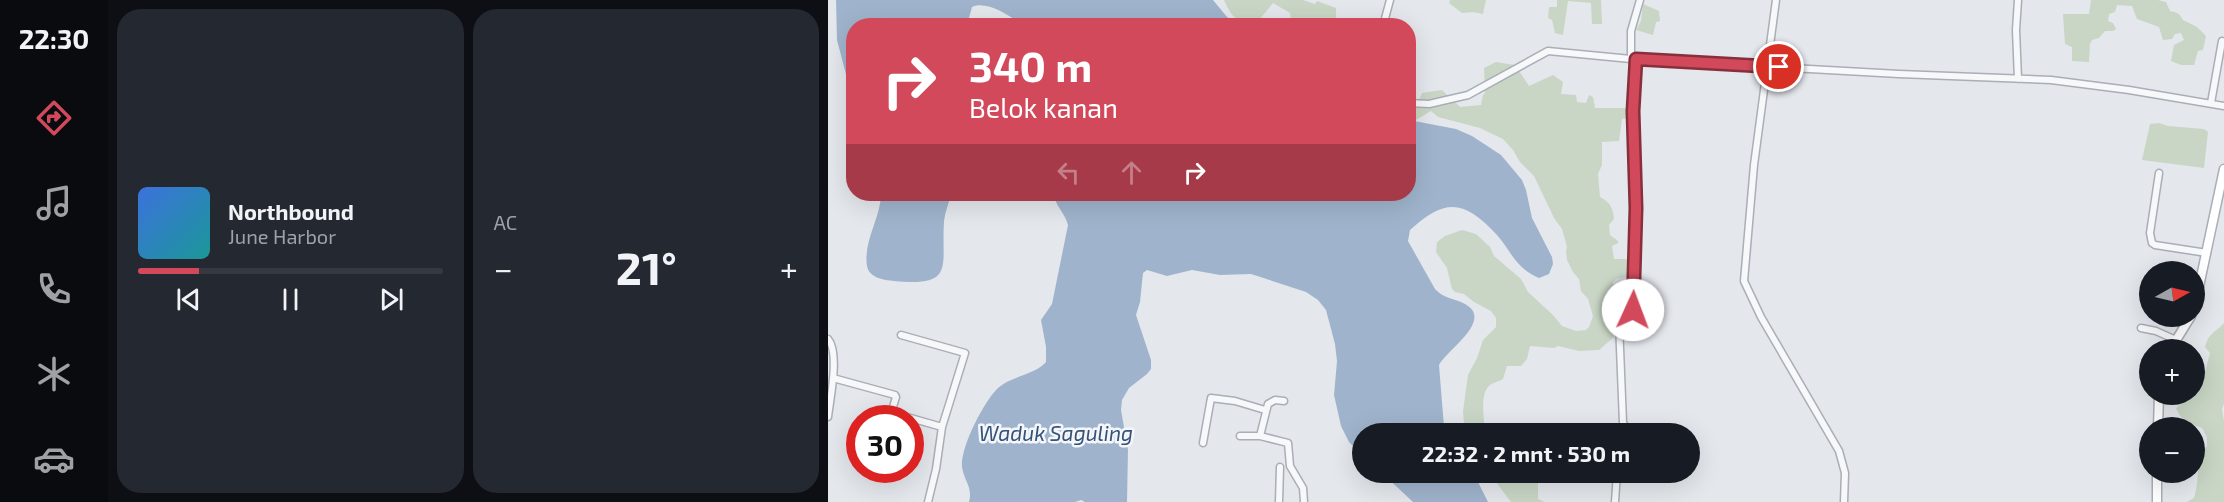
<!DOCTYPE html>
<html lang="id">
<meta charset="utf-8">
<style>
:root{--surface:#171b24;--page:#242831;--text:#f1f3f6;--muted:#9ea1a6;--line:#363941;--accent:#d1495b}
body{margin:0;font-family:"Exo 2",sans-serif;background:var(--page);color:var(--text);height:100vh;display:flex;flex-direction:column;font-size:22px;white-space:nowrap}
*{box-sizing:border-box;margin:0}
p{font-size:20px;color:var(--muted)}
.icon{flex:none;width:33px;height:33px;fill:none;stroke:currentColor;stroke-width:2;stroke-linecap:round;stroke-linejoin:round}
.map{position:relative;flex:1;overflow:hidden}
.drawer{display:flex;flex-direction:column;gap:9px;padding:9px;background:#0d0f14;width:720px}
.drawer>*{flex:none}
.guide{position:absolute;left:18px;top:18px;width:570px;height:183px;border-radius:24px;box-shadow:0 6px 24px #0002;background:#d1495b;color:#fff;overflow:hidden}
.needle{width:39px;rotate:82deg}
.fabs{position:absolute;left:1311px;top:261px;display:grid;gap:12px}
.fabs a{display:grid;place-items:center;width:66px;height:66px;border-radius:50%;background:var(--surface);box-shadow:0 6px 24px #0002;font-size:30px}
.speed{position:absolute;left:18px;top:405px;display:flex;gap:12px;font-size:30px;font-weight:700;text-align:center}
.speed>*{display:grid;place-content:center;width:78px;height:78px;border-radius:50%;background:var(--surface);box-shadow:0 6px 24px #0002;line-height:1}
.speed .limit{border:9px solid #d22;background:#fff;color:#111}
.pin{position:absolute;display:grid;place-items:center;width:51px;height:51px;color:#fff;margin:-26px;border:3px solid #fff;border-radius:50%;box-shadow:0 2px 6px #0007}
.me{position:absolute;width:66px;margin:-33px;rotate:2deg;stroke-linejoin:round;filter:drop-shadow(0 0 4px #0008)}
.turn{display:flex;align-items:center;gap:21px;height:126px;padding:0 24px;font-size:27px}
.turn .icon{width:78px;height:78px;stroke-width:2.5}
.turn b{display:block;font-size:42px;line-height:51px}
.lanes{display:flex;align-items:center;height:57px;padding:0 24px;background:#0003;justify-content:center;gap:30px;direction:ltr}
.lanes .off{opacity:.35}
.big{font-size:45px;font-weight:700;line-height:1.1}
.drawer .card{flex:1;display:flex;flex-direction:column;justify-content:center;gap:9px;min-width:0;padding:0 21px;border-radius:24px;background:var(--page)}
.song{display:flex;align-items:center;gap:18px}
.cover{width:72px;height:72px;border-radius:9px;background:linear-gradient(135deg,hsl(220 70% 55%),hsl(180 70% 35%))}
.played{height:6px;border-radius:3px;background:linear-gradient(90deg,var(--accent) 20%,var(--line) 20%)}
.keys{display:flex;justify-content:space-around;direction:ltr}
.heat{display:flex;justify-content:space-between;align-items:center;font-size:33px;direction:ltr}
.drawer .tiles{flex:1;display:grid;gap:9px;grid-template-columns:repeat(2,1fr)}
.trip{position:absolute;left:524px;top:423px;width:348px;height:60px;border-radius:30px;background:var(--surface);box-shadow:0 6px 24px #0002;font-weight:700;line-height:60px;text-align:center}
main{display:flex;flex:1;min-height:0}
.tabs{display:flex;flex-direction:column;width:108px;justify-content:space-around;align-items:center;background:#090b0e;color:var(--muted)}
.tabs .icon{width:42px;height:42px}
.tabs .on{color:var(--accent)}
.tabs b{font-size:27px;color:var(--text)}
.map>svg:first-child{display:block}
.green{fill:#c9d6c5}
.water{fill:#9fb4cc}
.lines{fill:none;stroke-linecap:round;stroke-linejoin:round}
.street-casing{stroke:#a9aeb7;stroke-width:9}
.secondary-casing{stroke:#a9aeb7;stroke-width:11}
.street{stroke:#f7f8fa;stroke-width:6}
.secondary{stroke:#fff;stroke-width:8}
.route-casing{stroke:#882f3b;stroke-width:15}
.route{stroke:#d1495b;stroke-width:10}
.labels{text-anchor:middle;stroke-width:5;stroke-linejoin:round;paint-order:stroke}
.water-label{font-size:21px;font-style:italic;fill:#34527a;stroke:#f4f6f9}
</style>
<main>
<nav class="tabs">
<b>22:30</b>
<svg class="icon on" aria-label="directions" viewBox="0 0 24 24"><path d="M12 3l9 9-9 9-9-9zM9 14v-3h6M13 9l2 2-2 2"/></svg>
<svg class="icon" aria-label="music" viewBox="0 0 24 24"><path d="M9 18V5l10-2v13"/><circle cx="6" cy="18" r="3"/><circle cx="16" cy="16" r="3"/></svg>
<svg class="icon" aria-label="phone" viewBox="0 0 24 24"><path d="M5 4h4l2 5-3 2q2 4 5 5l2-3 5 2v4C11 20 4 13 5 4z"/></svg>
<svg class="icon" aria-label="climate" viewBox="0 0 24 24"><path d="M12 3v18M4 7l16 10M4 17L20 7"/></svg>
<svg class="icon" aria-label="car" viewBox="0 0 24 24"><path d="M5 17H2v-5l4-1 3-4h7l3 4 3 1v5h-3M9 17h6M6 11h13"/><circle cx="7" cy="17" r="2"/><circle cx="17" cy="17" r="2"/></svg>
</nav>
<section class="drawer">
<div class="tiles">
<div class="card">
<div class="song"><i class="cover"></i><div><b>Northbound</b><p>June Harbor</p></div></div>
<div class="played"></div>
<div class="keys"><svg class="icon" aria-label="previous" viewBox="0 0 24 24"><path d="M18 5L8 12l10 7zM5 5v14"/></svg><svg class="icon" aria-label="pause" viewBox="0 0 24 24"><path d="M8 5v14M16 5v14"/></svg><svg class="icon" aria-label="next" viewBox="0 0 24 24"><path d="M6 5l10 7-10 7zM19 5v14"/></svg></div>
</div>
<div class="card"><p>AC</p>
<div class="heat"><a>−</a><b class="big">21°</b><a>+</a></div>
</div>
</div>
</section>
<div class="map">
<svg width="1396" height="502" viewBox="0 0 1396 502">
<rect width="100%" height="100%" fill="#e4e7ec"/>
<!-- green -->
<path class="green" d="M396,0h79l12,4 2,-3 19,7v12l15,5h-62l2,-4 -1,-8 -17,-10 -14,17 8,5c-24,1 -33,-2 -43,-25z
M622,0h36l-3,14 -10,-2 -11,1 -13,-10z
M729,0h44l1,24h-10l-1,-21 -23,-2 -5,34 -8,-2 -3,-13 -4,-2 1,-11h8z
M1263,0h67l8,2 4,9c7,1 10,3 13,9l14,7 9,9 -3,14 -5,1 -4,14h-13l-10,-4 3,-16 10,-5 -3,-7 -6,1 -3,5 -9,1 -4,-13 -22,-8 -5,-13 -15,-1 -2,7 -6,2 -1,7 5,2 3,6 -3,2h-8l-6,7 -7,2 -2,4 -1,18 -17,-1v-14l-7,-3 -2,-30h26z
M815,4l16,7 1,10 -4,1 -3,13 -17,-5 5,-9z
M668,62l19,3 14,21 24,-11 10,7 -2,12 15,1 1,7 9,1 3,-8 4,2 2,11h35v10l-8,1 -3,22 -17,1v23l-4,9 2,23c10,5 13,11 14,22l-5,6 1,10 8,6v2l-6,3 2,13h14v17l-12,3 -3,3 1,20 12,5 -11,12v17l-16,14 -20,1 -21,-5 -4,2 -24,-2 -3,13 -6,7h-14l-4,13c-3,2 -10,4 -13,6 -11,8 -6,38 -4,48h-21l-2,-22 5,-36 9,-17 6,-18 13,-13v-9l-5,-7 -17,-9 -10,-8 -9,-2 -3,-3 -5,-21 -11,-16 1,-10 8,-6 17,-6 14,4 14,13 4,9 27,23 7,13 25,23 9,11 14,5 10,-1 3,-3 4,-11 -5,-17 -7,-8 -2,-12 -6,-7 -6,-12 -1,-9 1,-4 -5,-18 -8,-11 -20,-42 -14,-14 -7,-12 -10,-11 -23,-11 -42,-11 -7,-6 -15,9 -7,-1v-13l7,1 6,-14 20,-3 18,17 21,-2 2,-10 2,-2 -1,-25z
M1331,123l9,3 36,3 4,3 -4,36 -62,-8 8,-36z
M1396,323v81l-2,5 2,12v81h-37l7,-4c5,-16 3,-33 7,-50l6,-1v-10l-5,-9c-13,-5 -21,-7 -26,-20l8,-6 2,-6 -2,-1 10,-1 1,-15 9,-3 6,-23 -5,-6c4,-15 10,-14 19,-24z
M661,473h26l4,6 19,2v18l7,3h-34z"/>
<!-- water -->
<path class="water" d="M8,0h377l14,17 13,8h-218c-11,-9 -36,-25 -50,-18l-5,18 -113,1 -1,75 -16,-61z
M581,120l47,9 16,7 29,19 21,25 4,10 6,28 20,39 1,7 -4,10 -10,4c-24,-10 -27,-26 -42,-43 -33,-36 -52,-37 -87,-5l-2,11 27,48c9,10 19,9 30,15 29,16 -17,45 -26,61l5,62 2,6 -84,1v21l-13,-13 -8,-16 -7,-31 3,-34 -2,-17 -9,-34 -8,-10 -12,-8 -55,-18 -31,1 -28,-5 -25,6 -20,-6 -4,3 -3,29 -4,13 15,45v9l-4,5 -18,14 -7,12 -1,10 7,40 -1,52h-42l-4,-2 -6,2h-106c4,-15 -5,-21 -7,-35 -2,-19 22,-66 36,-79 13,-12 37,-13 48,-26v-15l-5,-27 11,-16 16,-79c-3,-12 -13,-19 -14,-31h354z
M53,194h70c-2,9 -6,18 -7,27 -3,46 12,66 -50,60 -10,-1 -25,-3 -27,-15 -4,-25 14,-49 14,-72z
M554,473h81l15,9 10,20h-75z"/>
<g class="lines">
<!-- street casing -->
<g class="street-casing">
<path id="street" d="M812,0l-9,31v28l268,15 152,6 78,10 95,16
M948,0l-22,165 -10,116 17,36 78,134 6,22 -1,29
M555,26l7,-26
M1190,79l-2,-49 2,-30
M580,103l21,1 39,-9 80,-44 83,8
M1383,103l11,-62
M1331,173l-9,60 2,10 3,2 52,8
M1313,328l15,3 20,9
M73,335l64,18 -23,74 -6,42 -8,33
M0,339c12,14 2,60 0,78
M5,378l62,17 1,2 -3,10v6l49,14
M807,434l-1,-5 -8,-2 -3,-4 -4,-100 2,-5 12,-8 3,-102 -3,-97 3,-52
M412,436h20l28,7 2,23 13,22 1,14
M432,436l8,-32 7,-4 9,1
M375,443l8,-45 24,3 30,9
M451,502l1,-35
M787,502l2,-30"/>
</g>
<!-- secondary casing -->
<g class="secondary-casing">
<path id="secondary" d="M1366,310l30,-141
M1342,350l21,-34
M1330,428l1,-34
M1329,502v-30"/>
</g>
<!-- street -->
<use href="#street" class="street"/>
<!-- secondary -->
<use href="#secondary" class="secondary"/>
</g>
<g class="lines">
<!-- route casing -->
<g class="route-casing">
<path id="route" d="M805,310l3,-102 -3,-97 3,-52 143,8"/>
</g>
<!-- route -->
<use href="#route" class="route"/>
</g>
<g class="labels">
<!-- water labels -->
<g class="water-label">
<text x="228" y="441">Waduk Saguling</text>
</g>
</g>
</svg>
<div class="fabs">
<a><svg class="needle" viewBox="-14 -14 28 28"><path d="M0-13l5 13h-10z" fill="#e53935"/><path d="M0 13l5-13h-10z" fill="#9ea1a6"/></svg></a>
<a>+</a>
<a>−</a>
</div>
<div class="speed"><div class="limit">30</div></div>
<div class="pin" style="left:951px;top:67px;background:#d93025"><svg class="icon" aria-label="arrive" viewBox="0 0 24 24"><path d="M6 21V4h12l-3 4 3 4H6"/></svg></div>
<svg class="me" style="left:805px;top:310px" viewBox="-20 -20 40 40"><circle r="19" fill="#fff"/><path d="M0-13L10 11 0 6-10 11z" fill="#d1495b"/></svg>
<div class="trip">22:32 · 2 mnt · 530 m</div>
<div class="guide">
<div class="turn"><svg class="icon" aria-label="right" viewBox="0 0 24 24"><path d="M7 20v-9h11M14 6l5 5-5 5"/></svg><div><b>340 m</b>Belok kanan</div></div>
<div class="lanes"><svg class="icon off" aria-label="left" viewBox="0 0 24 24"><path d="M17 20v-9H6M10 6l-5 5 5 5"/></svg><svg class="icon off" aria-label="ahead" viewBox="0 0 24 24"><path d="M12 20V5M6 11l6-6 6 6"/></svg><svg class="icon" aria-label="right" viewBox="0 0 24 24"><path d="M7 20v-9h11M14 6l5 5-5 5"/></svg></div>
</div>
</div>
</main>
